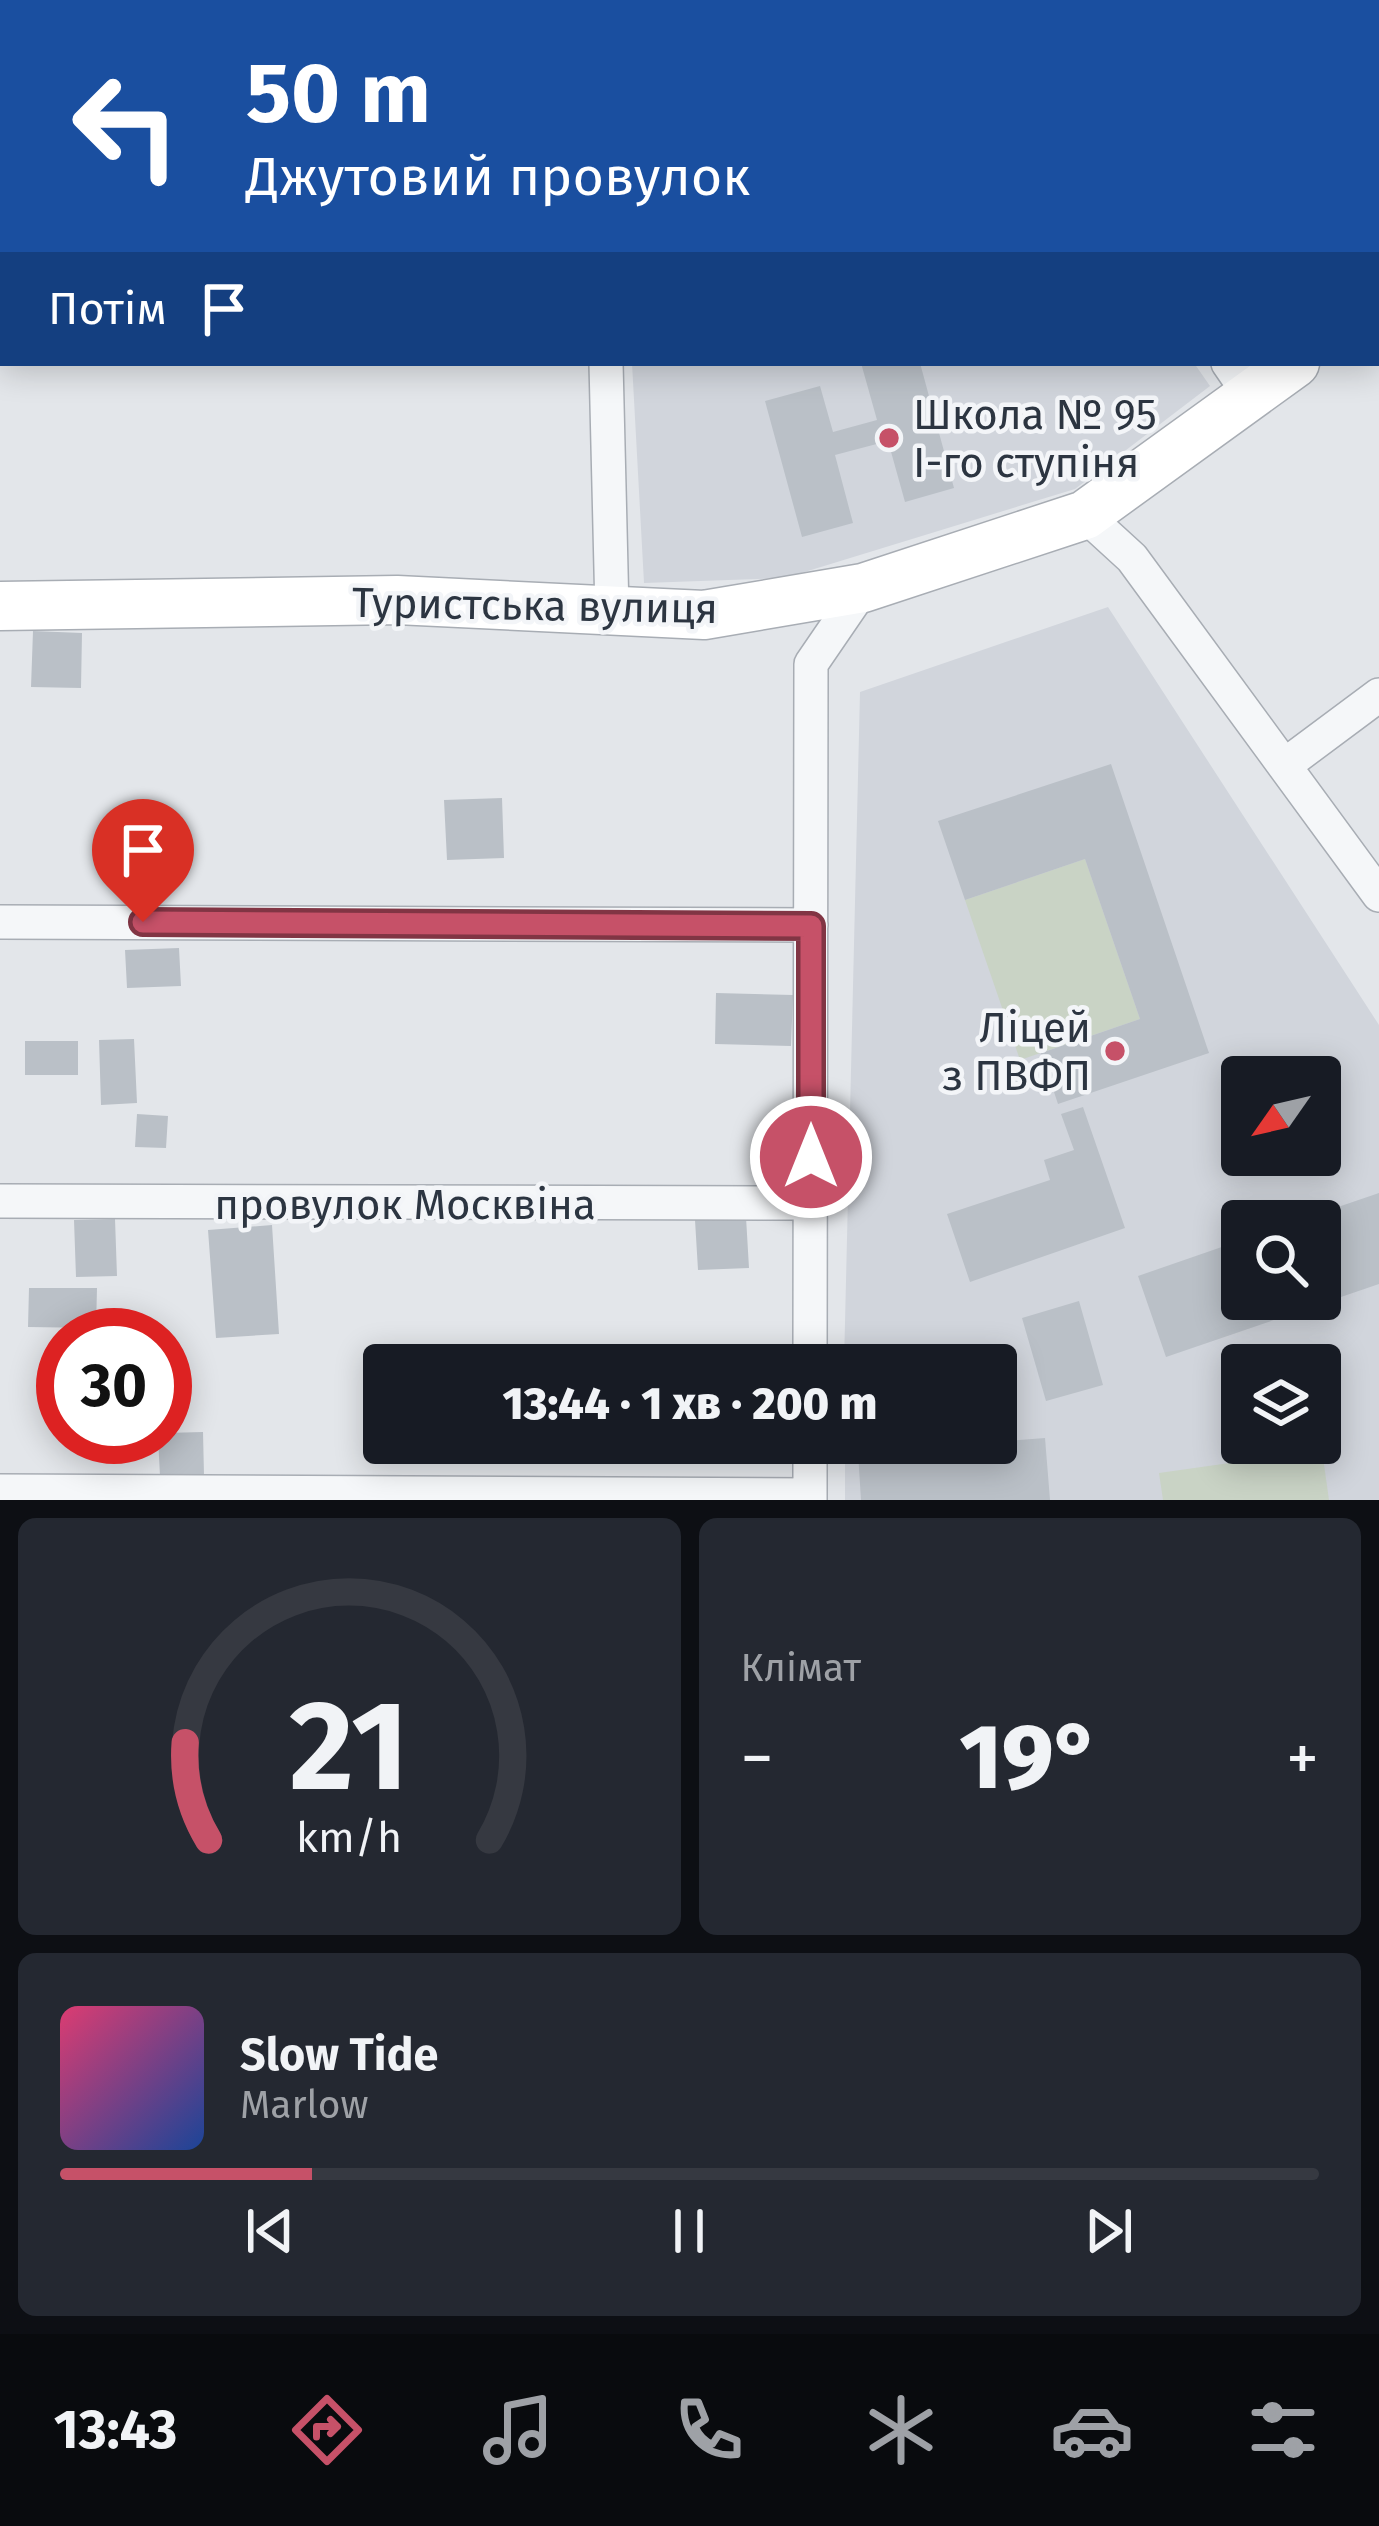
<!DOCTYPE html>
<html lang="uk">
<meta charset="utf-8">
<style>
:root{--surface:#171b24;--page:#242831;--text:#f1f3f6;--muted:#9ea1a6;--line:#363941;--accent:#c65168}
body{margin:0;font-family:"Fira Sans",sans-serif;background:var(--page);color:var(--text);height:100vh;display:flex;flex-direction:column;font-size:45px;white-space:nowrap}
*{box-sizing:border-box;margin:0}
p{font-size:39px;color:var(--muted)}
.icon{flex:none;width:66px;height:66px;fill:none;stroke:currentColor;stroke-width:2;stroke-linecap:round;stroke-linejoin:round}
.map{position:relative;height:1500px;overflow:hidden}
.side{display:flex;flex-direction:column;gap:18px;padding:18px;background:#0d0f14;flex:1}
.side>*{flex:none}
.guide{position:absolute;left:0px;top:0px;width:1380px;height:366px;box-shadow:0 6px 30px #0003;background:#1a4fa0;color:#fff;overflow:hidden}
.needle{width:78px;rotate:236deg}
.controls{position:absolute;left:1221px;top:1056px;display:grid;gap:24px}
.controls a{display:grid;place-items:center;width:120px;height:120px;border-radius:12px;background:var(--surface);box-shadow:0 6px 30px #0003;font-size:60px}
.speed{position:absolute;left:36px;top:1308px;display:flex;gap:24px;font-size:60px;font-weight:700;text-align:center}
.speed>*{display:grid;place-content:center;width:156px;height:156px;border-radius:50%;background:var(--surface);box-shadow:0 6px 30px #0003;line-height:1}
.speed .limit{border:18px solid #d22;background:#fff;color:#111}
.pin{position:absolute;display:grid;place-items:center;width:102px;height:102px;color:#fff;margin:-123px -51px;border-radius:50% 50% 50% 0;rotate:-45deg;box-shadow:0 0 12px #0007}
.pin .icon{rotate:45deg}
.me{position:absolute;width:132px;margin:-66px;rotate:0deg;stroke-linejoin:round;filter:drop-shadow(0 0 9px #0008)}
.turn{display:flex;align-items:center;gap:42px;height:252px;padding:0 48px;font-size:54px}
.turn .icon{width:156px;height:156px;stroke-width:2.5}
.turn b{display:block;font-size:84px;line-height:102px}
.then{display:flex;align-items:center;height:114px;padding:0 48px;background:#0003;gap:24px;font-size:45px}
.big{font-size:90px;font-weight:800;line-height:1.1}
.side .tile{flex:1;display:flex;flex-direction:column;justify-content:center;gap:18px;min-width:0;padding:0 42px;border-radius:18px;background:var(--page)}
.side .dial{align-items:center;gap:0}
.dial svg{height:312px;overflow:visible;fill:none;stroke:var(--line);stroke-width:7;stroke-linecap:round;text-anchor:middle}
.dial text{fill:var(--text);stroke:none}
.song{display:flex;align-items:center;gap:36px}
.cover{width:144px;height:144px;border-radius:18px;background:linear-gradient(135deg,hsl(340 70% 55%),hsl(220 70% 35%))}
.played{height:12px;border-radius:6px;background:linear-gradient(90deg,var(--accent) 20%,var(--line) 20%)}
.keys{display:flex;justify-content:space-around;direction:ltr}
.heat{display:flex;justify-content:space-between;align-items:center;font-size:66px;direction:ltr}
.side .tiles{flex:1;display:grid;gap:18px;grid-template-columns:1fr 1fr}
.tile:last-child{grid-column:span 2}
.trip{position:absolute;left:363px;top:1344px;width:654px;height:120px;border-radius:12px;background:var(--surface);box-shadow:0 6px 30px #0003;font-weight:800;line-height:120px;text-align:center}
.menu{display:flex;height:192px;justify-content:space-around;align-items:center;background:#090b0e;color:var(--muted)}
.menu .icon{width:84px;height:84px}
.menu .selected{color:var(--accent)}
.menu b{font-size:54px;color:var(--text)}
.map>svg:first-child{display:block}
.built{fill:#d1d5dc;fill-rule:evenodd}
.green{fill:#c9d3c5}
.building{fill:#bac0c7}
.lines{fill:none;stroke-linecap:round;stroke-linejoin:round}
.street-casing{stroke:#a8adb4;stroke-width:36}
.secondary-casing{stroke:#a8adb4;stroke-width:51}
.street{stroke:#f5f7f9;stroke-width:33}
.secondary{stroke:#fff;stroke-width:48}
.route-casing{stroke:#813544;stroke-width:30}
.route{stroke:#c65168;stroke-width:21}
.poi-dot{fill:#c65168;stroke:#f3f5f8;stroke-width:4.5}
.labels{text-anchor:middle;stroke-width:9;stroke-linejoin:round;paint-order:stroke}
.poi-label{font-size:42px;fill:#2c3541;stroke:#f3f5f8;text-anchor:start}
.street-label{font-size:42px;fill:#2c3541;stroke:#f3f5f8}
</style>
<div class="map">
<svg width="1379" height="1500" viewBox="0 0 1379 1500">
<rect width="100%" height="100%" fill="#e3e6ea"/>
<!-- built -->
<path class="built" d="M632,363h562l16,23 -135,103 -290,89 -141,5z
M1108,607l271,418v475h-534v-57h151v-78h-152l16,-673zM1242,1077h78v78h-78zM1242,1221h78v78h-78zM1242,1365h78v78h-78z"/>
<!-- green -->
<path class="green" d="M1085,859l55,160 -120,41 -55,-160z
M1322,1450l7,50h-166l-4,-27z"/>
<!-- building -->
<path class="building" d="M861,363h59l34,125 -49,14 -17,-61 -53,14 18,68 -51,14 -37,-136 55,-15 13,46 44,-12z
M33,631l49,2 -1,55 -50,-1z
M1111,764l98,289 -151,51 -17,-51 99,-34 -55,-160 -120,41 -27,-79z
M502,798l2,60 -57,2 -3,-60z
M179,948l2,38 -54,2 -2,-38z
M716,993l77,2 -2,51 -76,-2z
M134,1039l3,64 -36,2 -2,-65z
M25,1041h53v34h-53z
M1083,1107l42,121 -155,54 -23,-68 103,-34 -6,-20 30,-10 -13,-36z
M137,1114l31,2 -2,32 -31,-1z
M1379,1193v91l-213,73 -28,-81 104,-36v59h78v-78l-20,-1z
M746,1217l3,51 -51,2 -3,-50z
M115,1219l2,57 -41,1 -2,-57z
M272,1225l7,109 -63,4 -8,-108z
M29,1288h68l-1,40 -68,-1z
M1079,1301l24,84 -57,16 -24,-83z
M203,1432l1,43 -44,1 -2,-39h7v-4z
M1045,1438l5,62h-189l-3,-48z"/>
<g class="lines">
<!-- street casing -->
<g class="street-casing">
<path id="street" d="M765,0l1,3
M1200,3l4,-3
M0,238l3,1
M606,363l6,248
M1228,363l22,32
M1085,515l47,43 247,337
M1285,765l94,-70
M0,922l811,3
M0,1201l811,2
M810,1365l1,-701 52,-76
M0,1491l810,4
M810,1500v-57"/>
</g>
<!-- secondary casing -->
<g class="secondary-casing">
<path id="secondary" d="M1377,304l2,-1
M0,606l397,-6 307,15 159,-27 222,-73 210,-152"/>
</g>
<!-- street -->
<use href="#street" class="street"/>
<!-- secondary -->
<use href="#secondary" class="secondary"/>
</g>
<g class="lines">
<!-- route casing -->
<g class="route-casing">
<path id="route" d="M143,922l668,4v231"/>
</g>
<!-- route -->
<use href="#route" class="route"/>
</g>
<!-- markers -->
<g class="poi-dot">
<circle cx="889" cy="438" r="12"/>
<circle cx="1115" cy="1051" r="12"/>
</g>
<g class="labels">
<!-- poi labels -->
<g class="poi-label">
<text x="913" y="429">Школа № 95<tspan x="913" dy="48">І-го ступіня</tspan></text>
<text x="1091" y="1042" text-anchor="end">Ліцей<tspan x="1091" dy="48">з ПВФП</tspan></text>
</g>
<!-- street labels -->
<g class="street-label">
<text transform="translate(535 605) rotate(1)" y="15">Туристська вулиця</text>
<text x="405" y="1219">провулок Москвіна</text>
</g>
</g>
</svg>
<div class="controls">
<a><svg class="needle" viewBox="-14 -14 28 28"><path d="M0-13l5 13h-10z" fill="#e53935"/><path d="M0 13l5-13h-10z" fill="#9ea1a6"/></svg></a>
<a><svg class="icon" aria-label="search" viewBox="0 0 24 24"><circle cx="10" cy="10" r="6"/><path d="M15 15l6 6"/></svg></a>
<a><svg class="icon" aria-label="layers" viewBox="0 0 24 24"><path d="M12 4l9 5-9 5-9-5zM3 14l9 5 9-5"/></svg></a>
</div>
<div class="speed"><div class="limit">30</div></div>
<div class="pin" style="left:143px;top:922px;background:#d93025"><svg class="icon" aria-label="arrive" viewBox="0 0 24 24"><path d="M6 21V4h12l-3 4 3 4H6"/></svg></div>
<svg class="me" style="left:811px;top:1157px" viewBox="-20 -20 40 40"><circle r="17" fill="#c65168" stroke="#fff" stroke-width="3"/><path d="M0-11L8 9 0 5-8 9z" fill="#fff"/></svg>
<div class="trip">13:44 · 1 хв · 200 m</div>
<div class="guide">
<div class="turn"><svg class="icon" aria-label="left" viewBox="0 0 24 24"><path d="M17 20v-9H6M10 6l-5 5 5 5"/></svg><div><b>50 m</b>Джутовий провулок</div></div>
<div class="then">Потім<svg class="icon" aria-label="arrive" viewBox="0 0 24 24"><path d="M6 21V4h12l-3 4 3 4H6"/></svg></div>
</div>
</div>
<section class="side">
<div class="tiles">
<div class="tile dial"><svg viewBox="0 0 100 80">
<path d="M14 69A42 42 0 1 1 86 69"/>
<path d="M14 69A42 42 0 0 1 8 44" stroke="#c65168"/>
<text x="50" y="56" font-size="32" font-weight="700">21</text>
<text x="50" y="72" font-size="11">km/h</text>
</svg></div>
<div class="tile"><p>Клімат</p>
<div class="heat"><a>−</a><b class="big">19°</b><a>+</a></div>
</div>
<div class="tile">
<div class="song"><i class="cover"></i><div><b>Slow Tide</b><p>Marlow</p></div></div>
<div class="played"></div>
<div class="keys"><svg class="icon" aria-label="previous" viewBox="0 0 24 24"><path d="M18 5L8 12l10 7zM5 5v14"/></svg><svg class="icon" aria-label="pause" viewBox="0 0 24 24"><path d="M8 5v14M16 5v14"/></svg><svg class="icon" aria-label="next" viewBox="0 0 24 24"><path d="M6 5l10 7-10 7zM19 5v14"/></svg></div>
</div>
</div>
</section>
<nav class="menu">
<b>13:43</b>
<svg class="icon selected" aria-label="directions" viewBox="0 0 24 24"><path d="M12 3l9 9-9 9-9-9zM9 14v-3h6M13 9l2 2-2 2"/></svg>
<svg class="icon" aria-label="music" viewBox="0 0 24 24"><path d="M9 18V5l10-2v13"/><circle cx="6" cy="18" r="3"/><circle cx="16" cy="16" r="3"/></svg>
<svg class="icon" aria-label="phone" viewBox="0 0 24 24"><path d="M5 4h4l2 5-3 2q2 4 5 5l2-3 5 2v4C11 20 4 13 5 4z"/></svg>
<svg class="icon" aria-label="climate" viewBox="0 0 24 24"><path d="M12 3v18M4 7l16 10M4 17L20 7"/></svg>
<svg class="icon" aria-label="car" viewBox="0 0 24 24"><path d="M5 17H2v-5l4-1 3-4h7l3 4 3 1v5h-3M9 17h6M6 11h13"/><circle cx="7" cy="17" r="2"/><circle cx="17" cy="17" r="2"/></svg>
<svg class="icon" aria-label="filters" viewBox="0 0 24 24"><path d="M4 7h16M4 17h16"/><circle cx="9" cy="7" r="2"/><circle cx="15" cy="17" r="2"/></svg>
</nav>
